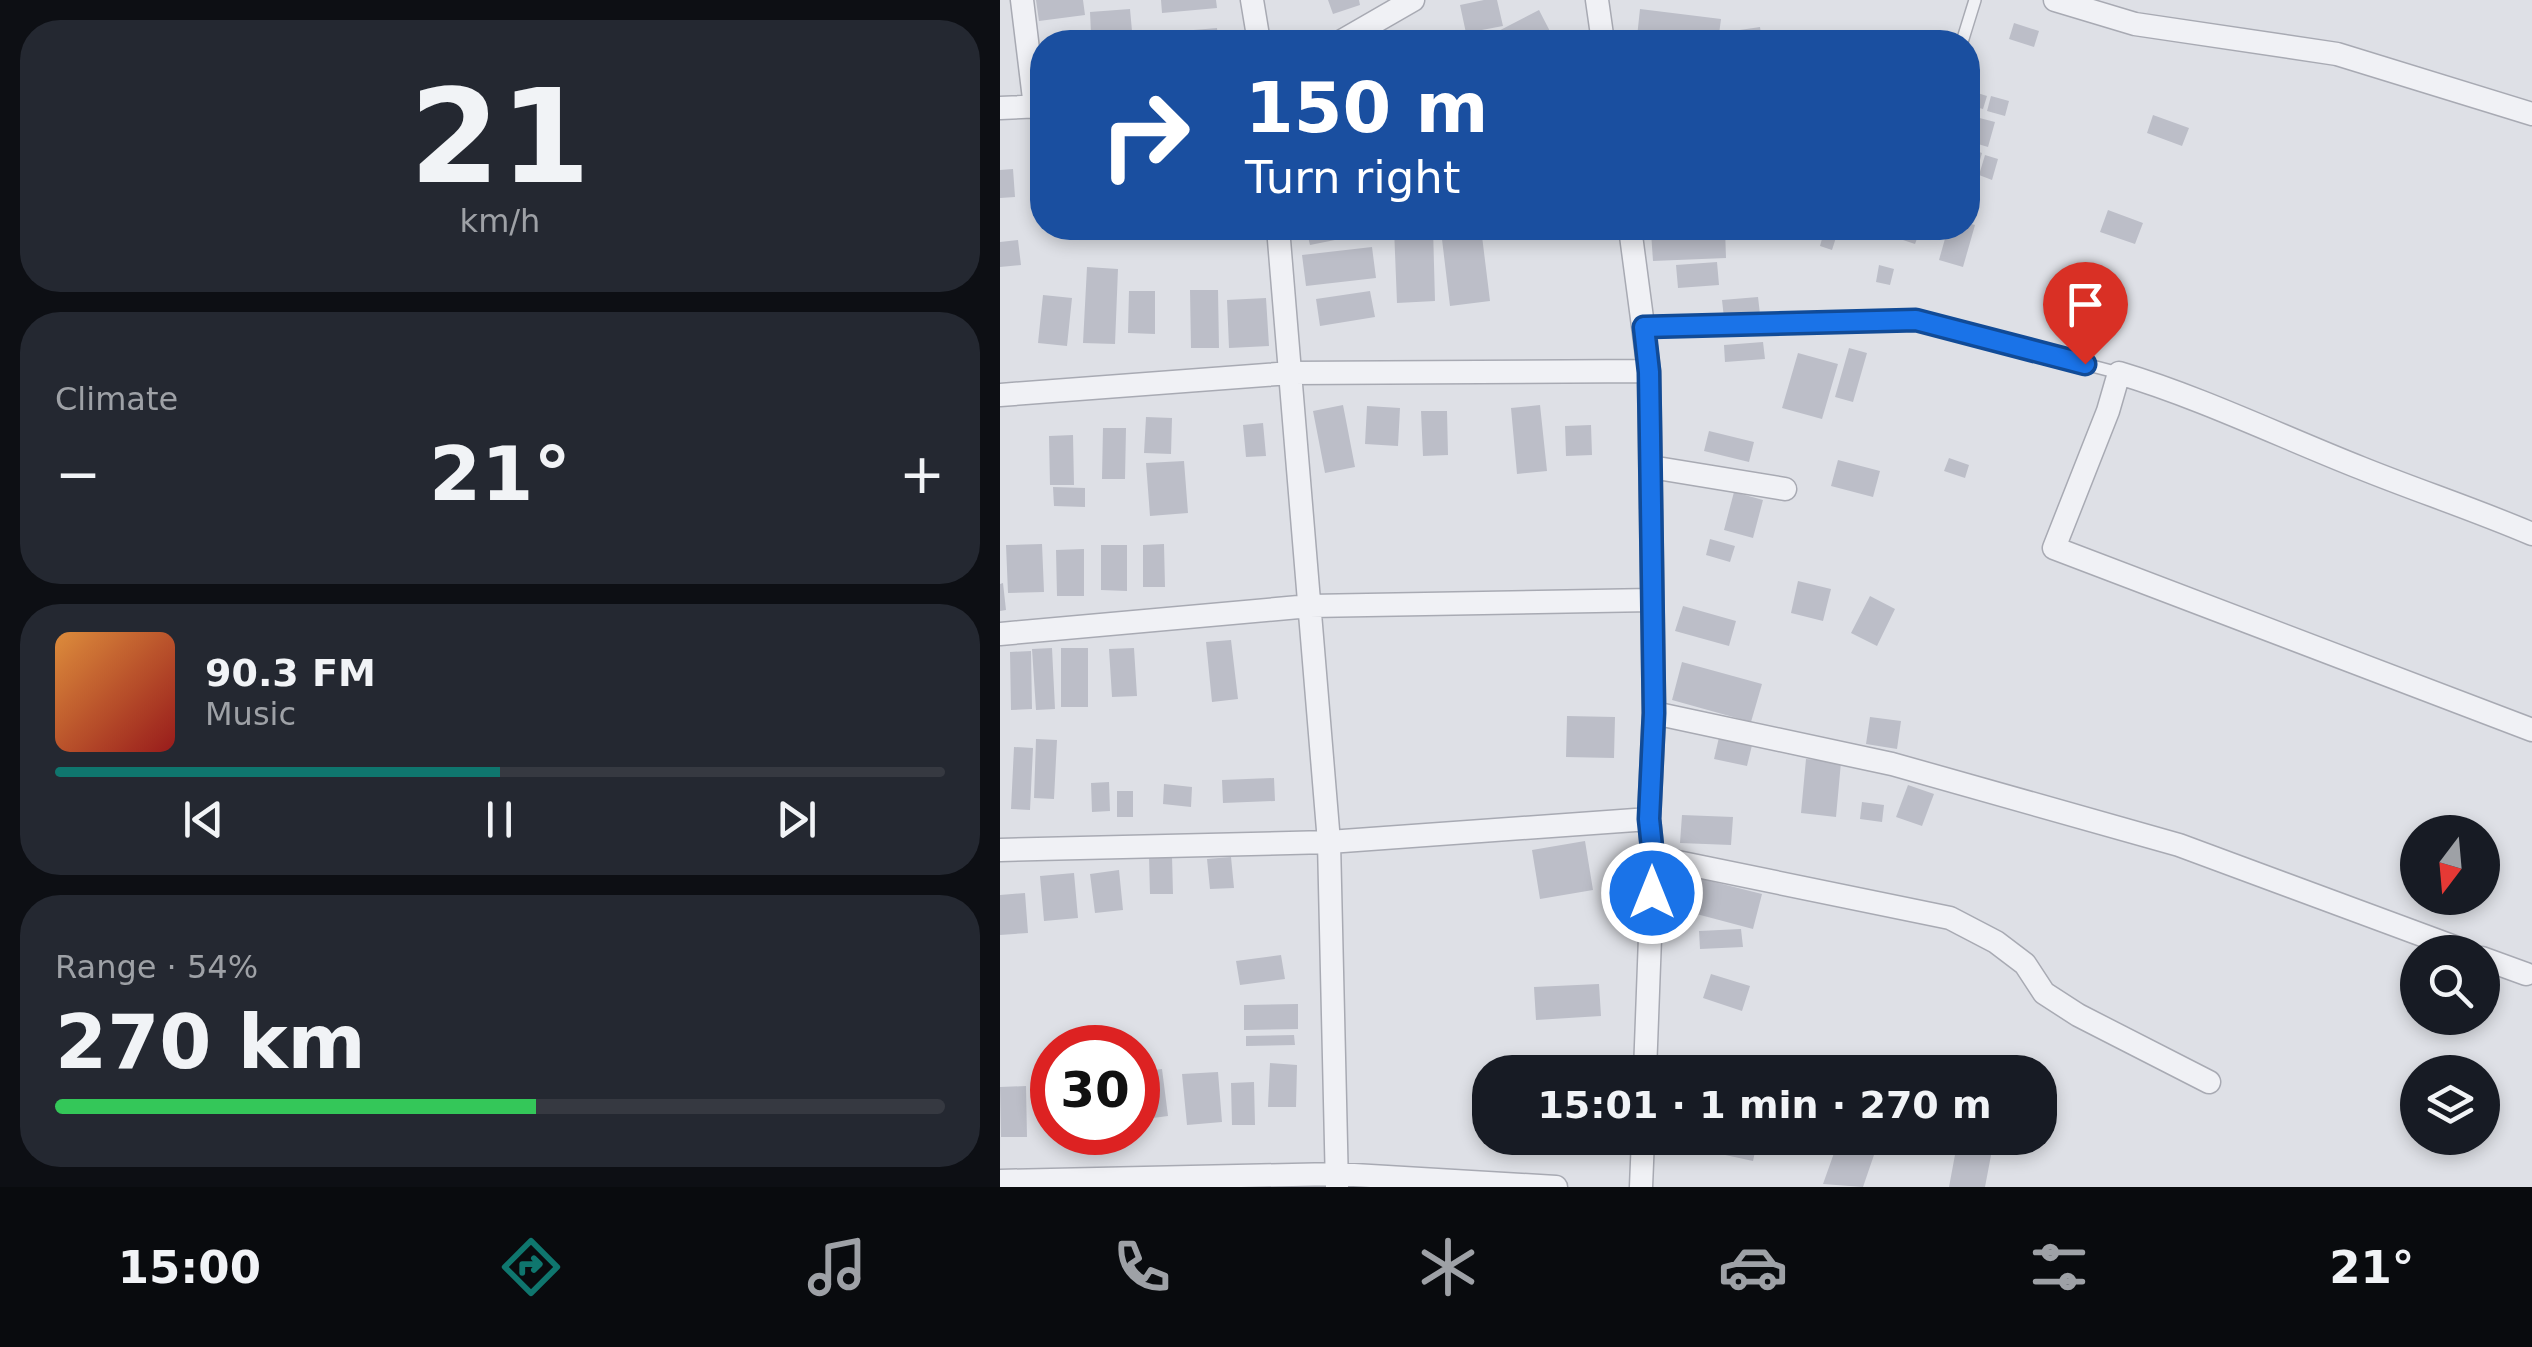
<!DOCTYPE html>
<meta charset="utf-8">
<style>
:root{--surface:#171b24;--page:#242831;--text:#f1f3f6;--muted:#9ea1a6;--line:#363941;--accent:#0f766e}
body{margin:0;font-family:"DejaVu Sans",sans-serif;background:var(--page);color:var(--text);height:100vh;display:flex;flex-direction:column;font-size:38px;white-space:nowrap}
*{box-sizing:border-box;margin:0}
p{font-size:32px;color:var(--muted)}
.icon{flex:none;width:55px;height:55px;fill:none;stroke:currentColor;stroke-width:2;stroke-linecap:round;stroke-linejoin:round}
.map{position:relative;flex:1;overflow:hidden}
.side{display:flex;flex-direction:column;gap:20px;padding:20px;background:#0d0f14;width:1000px}
.side>*{flex:none}
.guide{position:absolute;left:30px;top:30px;width:950px;height:210px;border-radius:40px;box-shadow:0 5px 15px #0003;background:#1a4fa0;color:#fff;overflow:hidden}
.needle{width:65px;rotate:196deg}
.fabs{position:absolute;left:1400px;top:815px;display:grid;gap:20px}
.fabs a{display:grid;place-items:center;width:100px;height:100px;border-radius:50%;background:var(--surface);box-shadow:0 5px 15px #0003;font-size:50px}
.speed{position:absolute;left:30px;top:1025px;display:flex;gap:20px;font-size:50px;font-weight:700;text-align:center}
.speed>*{display:grid;place-content:center;width:130px;height:130px;border-radius:50%;background:var(--surface);box-shadow:0 5px 15px #0003;line-height:1}
.speed .limit{border:15px solid #d22;background:#fff;color:#111}
.pin{position:absolute;display:grid;place-items:center;width:85px;height:85px;color:#fff;margin:-102px -42px;border-radius:50% 50% 50% 0;rotate:-45deg;box-shadow:0 0 10px #0007}
.pin .icon{rotate:45deg}
.me{position:absolute;width:110px;margin:-55px;rotate:0deg;stroke-linejoin:round;filter:drop-shadow(0 0 8px #0008)}
.turn{display:flex;align-items:center;gap:35px;height:210px;padding:0 50px;font-size:45px}
.turn .icon{width:130px;height:130px;stroke-width:2.5}
.turn b{display:block;font-size:70px;line-height:85px}
.big{font-size:75px;font-weight:700;line-height:1.1}
.side .tile{flex:1;display:flex;flex-direction:column;justify-content:center;gap:15px;min-width:0;padding:0 35px;border-radius:40px;background:var(--page)}
.side .dial{align-items:center;gap:0}
.dial b{font-size:130px;line-height:1}
.song{display:flex;align-items:center;gap:30px}
.cover{width:120px;height:120px;border-radius:15px;background:linear-gradient(135deg,hsl(30 70% 55%),hsl(0 70% 35%))}
.played{height:10px;border-radius:5px;background:linear-gradient(90deg,var(--accent) 50%,var(--line) 50%)}
.keys{display:flex;justify-content:space-around;direction:ltr}
.heat{display:flex;justify-content:space-between;align-items:center;font-size:55px;direction:ltr}
.charge{height:15px;border-radius:8px;background:linear-gradient(90deg,#34c759 54%,var(--line) 0)}
.trip{position:absolute;left:472px;top:1055px;width:585px;height:100px;border-radius:40px;background:var(--surface);box-shadow:0 5px 15px #0003;font-weight:700;line-height:100px;text-align:center}
.tab-bar{display:flex;height:160px;justify-content:space-around;align-items:center;background:#090b0e;color:var(--muted)}
.tab-bar .icon{width:70px;height:70px}
.tab-bar .selected{color:var(--accent)}
.tab-bar b{font-size:45px;color:var(--text)}
main{display:flex;flex:1;min-height:0}
.map>svg:first-child{display:block}
.building{fill:#bcbec8}
.lines{fill:none;stroke-linecap:round;stroke-linejoin:round}
.lane-casing{stroke:#a8aab3;stroke-width:14}
.street-casing{stroke:#a8aab3;stroke-width:25}
.lane{stroke:#f0f1f5;stroke-width:11}
.street{stroke:#f0f1f5;stroke-width:22}
.route-casing{stroke:#114b97;stroke-width:25}
.route{stroke:#1a73e8;stroke-width:18}
</style>
<main>
<section class="side">
<div class="tile dial"><b>21</b><p>km/h</p></div>
<div class="tile"><p>Climate</p>
<div class="heat"><a>−</a><b class="big">21°</b><a>+</a></div>
</div>
<div class="tile">
<div class="song"><i class="cover"></i><div><b>90.3 FM</b><p>Music</p></div></div>
<div class="played"></div>
<div class="keys"><svg class="icon" aria-label="previous" viewBox="0 0 24 24"><path d="M18 5L8 12l10 7zM5 5v14"/></svg><svg class="icon" aria-label="pause" viewBox="0 0 24 24"><path d="M8 5v14M16 5v14"/></svg><svg class="icon" aria-label="next" viewBox="0 0 24 24"><path d="M6 5l10 7-10 7zM19 5v14"/></svg></div>
</div>
<div class="tile"><p>Range · 54%</p><b class="big">270 km</b><div class="charge"></div></div>
</section>
<div class="map">
<svg width="1532" height="1187" viewBox="0 0 1532 1187">
<rect width="100%" height="100%" fill="#dee0e6"/>
<!-- building -->
<path class="building" d="M36,0h47l2,15 -46,6z
M161,0h55l1,8 -55,5z
M328,0h31l1,5 -27,9z
M484,0h13l6,26 -37,7 -6,-28z
M130,9l2,22 -41,3 -1,-22z
M640,9l81,10 -3,23 -81,-5z
M539,10l16,31 -70,1 -2,-3z
M1014,23l25,8 -5,16 -25,-8z
M760,27l2,15h-27l-2,-11z
M217,28l1,14h-58l-1,-9z
M106,37v5h-38l-1,-2z
M968,90l19,6 -4,13 -15,-4z
M991,96l18,5 -4,15 -18,-5z
M968,115l27,7 -7,25 -20,-6z
M1153,115l36,13 -7,18 -35,-13z
M968,148l14,5 -6,21 -8,-2z
M985,155l13,4 -6,21 -13,-5z
M13,169l2,28 -15,1v-28z
M1108,210l35,13 -8,21 -35,-12z
M968,223l7,2 -12,42 -24,-7 9,-32h20z
M188,228h60v5l-59,4z
M306,228h63l1,5 -60,12z
M394,228h39l2,73 -38,2z
M470,228h11l9,73 -40,5 -9,-75z
M725,228l1,30 -73,3 -2,-29z
M825,228h14l-7,22 -12,-4z
M884,228h37l-6,16 -33,-11z
M18,240l3,25 -21,2v-25z
M372,247l4,31 -70,8 -4,-31z
M717,262l2,23 -41,3 -2,-23z
M879,265l15,4 -4,16 -14,-3z
M87,267l31,2 -3,75 -32,-1z
M190,290h28l1,58h-28z
M129,291h26v43l-27,-1z
M370,291l5,26 -55,9 -4,-27z
M43,295l29,3 -5,48 -29,-3z
M758,297l2,17 -36,4 -2,-18z
M266,298l3,48 -40,2 -2,-48z
M763,342l2,17 -40,3 -1,-17z
M849,348l18,5 -14,49 -18,-5z
M798,353l40,11 -16,55 -40,-11z
M343,405l12,62 -30,6 -12,-62z
M540,405l7,66 -30,3 -6,-66z
M367,406l33,2 -2,38 -33,-2z
M421,411h26l1,44 -25,1z
M146,417l26,1 -1,36 -27,-1z
M263,423l3,33 -20,1 -3,-32z
M591,425l1,30 -26,1 -1,-30z
M103,428h23l-1,51h-23z
M709,431l45,11 -5,20 -45,-11z
M73,435l1,50h-24l-1,-49z
M949,458l20,7 -4,13 -21,-7z
M838,460l42,11 -7,26 -42,-11z
M184,461l4,52 -38,3 -4,-53z
M53,487l32,1v19l-31,-1z
M734,492l29,8 -10,38 -29,-8z
M710,539l25,7 -5,16 -24,-7z
M42,544l2,48 -36,1 -2,-48z
M164,544l1,43h-22v-42z
M101,545h26v46l-26,-1z
M84,549v47h-27l-1,-46z
M798,581l33,8 -8,32 -32,-8z
M3,583l3,27 -6,1v-27z
M870,596l25,13 -18,37 -26,-13z
M683,606l53,15 -7,25 -54,-15z
M231,640l7,59 -26,3 -6,-60z
M52,648l3,61 -19,1 -4,-61z
M61,648h27v59h-27z
M134,648l3,48 -25,1 -3,-48z
M31,651l1,58 -21,1 -1,-58z
M682,662l80,22 -11,38 -79,-22z
M567,716l48,1 -1,41 -48,-1z
M870,717l31,4 -4,28 -31,-5z
M720,733l33,8 -6,25 -33,-7z
M36,739l21,1 -3,59 -20,-1z
M14,747l19,1 -3,62 -19,-1z
M806,759l35,3 -5,55 -35,-4z
M274,778l1,23 -52,2 -1,-23z
M109,782l1,29 -18,1 -1,-29z
M164,784l28,3 -1,20 -28,-3z
M908,785l26,9 -12,32 -26,-9z
M117,791h16v26h-16z
M862,802l22,3 -2,17 -22,-3z
M682,815l51,2 -2,28 -51,-2z
M585,841l8,49 -53,9 -8,-49z
M149,856h23l1,38h-23z
M231,857l3,31 -24,1 -3,-30z
M119,870l4,40 -28,3 -5,-39z
M74,873l4,45 -34,3 -4,-45z
M698,878l64,16 -9,35 -64,-17z
M25,893l3,40 -28,2v-40z
M741,929l2,18 -43,2 -1,-18z
M281,955l4,24 -45,6 -4,-24z
M711,974l39,12 -8,25 -39,-13z
M599,984l2,32 -65,4 -2,-33z
M298,1004v25l-54,1v-25z
M294,1035l1,10 -49,1v-10z
M270,1063l27,2 -1,42h-28z
M622,1063l1,9h-40l-1,-5z
M48,1067h4v34h-3z
M162,1069l6,47 -30,4v-48z
M218,1072l4,50 -35,3 -5,-51z
M254,1082l1,43h-23l-1,-42z
M26,1086l1,51h-26l-1,-50z
M505,1138h20l1,5 -20,3z
M543,1138h30l1,4 -29,4z
M696,1138h62l-5,23 -60,-13z
M839,1139l36,13 -12,35 -40,-3z
M957,1144l35,6 -7,37h-36z"/>
<g class="lines">
<!-- lane casing -->
<g class="lane-casing">
<path id="lane" d="M962,42l13,-42
M644,327l272,-7 203,53"/>
</g>
<!-- street casing -->
<g class="street-casing">
<path id="street" d="M22,0l13,107
M252,0l7,42
M597,0l6,42
M1055,0l80,24 202,30 195,60
M340,42l73,-42
M0,108l42,-2
M278,228l51,614 8,345
M630,228l19,143 5,342 -5,106 4,38 -8,215
M0,395l291,-22 358,-2
M651,467l134,22
M1532,534c-56,-24 -114,-43 -171,-66 -81,-32 -159,-70 -242,-95l-11,38 -54,137 478,182
M0,634l310,-28 342,-6
M654,713l238,51 287,81 289,107
M0,850l329,-8 320,-23
M653,857l297,61 46,24 29,22 19,29 34,22 131,67
M1482,958l44,16
M0,1181l337,-7 219,13
M641,1187l2,-49"/>
</g>
<!-- lane -->
<use href="#lane" class="lane"/>
<!-- street -->
<use href="#street" class="street"/>
</g>
<g class="lines">
<!-- route casing -->
<g class="route-casing">
<path id="route" d="M652,893l1,-36 -4,-38 5,-106 -4,-278 -1,-63 -5,-45 272,-7 169,44"/>
</g>
<!-- route -->
<use href="#route" class="route"/>
</g>
</svg>
<div class="fabs">
<a><svg class="needle" viewBox="-14 -14 28 28"><path d="M0-13l5 13h-10z" fill="#e53935"/><path d="M0 13l5-13h-10z" fill="#9ea1a6"/></svg></a>
<a><svg class="icon" aria-label="search" viewBox="0 0 24 24"><circle cx="10" cy="10" r="6"/><path d="M15 15l6 6"/></svg></a>
<a><svg class="icon" aria-label="layers" viewBox="0 0 24 24"><path d="M12 4l9 5-9 5-9-5zM3 14l9 5 9-5"/></svg></a>
</div>
<div class="speed"><div class="limit">30</div></div>
<div class="pin" style="left:1085px;top:364px;background:#d93025"><svg class="icon" aria-label="arrive" viewBox="0 0 24 24"><path d="M6 21V4h12l-3 4 3 4H6"/></svg></div>
<svg class="me" style="left:652px;top:893px" viewBox="-20 -20 40 40"><circle r="17" fill="#1a73e8" stroke="#fff" stroke-width="3"/><path d="M0-11L8 9 0 5-8 9z" fill="#fff"/></svg>
<div class="trip">15:01 · 1 min · 270 m</div>
<div class="guide">
<div class="turn"><svg class="icon" aria-label="right" viewBox="0 0 24 24"><path d="M7 20v-9h11M14 6l5 5-5 5"/></svg><div><b>150 m</b>Turn right</div></div>
</div>
</div>
</main>
<nav class="tab-bar">
<b>15:00</b>
<svg class="icon selected" aria-label="directions" viewBox="0 0 24 24"><path d="M12 3l9 9-9 9-9-9zM9 14v-3h6M13 9l2 2-2 2"/></svg>
<svg class="icon" aria-label="music" viewBox="0 0 24 24"><path d="M9 18V5l10-2v13"/><circle cx="6" cy="18" r="3"/><circle cx="16" cy="16" r="3"/></svg>
<svg class="icon" aria-label="phone" viewBox="0 0 24 24"><path d="M5 4h4l2 5-3 2q2 4 5 5l2-3 5 2v4C11 20 4 13 5 4z"/></svg>
<svg class="icon" aria-label="climate" viewBox="0 0 24 24"><path d="M12 3v18M4 7l16 10M4 17L20 7"/></svg>
<svg class="icon" aria-label="car" viewBox="0 0 24 24"><path d="M5 17H2v-5l4-1 3-4h7l3 4 3 1v5h-3M9 17h6M6 11h13"/><circle cx="7" cy="17" r="2"/><circle cx="17" cy="17" r="2"/></svg>
<svg class="icon" aria-label="filters" viewBox="0 0 24 24"><path d="M4 7h16M4 17h16"/><circle cx="9" cy="7" r="2"/><circle cx="15" cy="17" r="2"/></svg>
<b>21°</b>
</nav>
